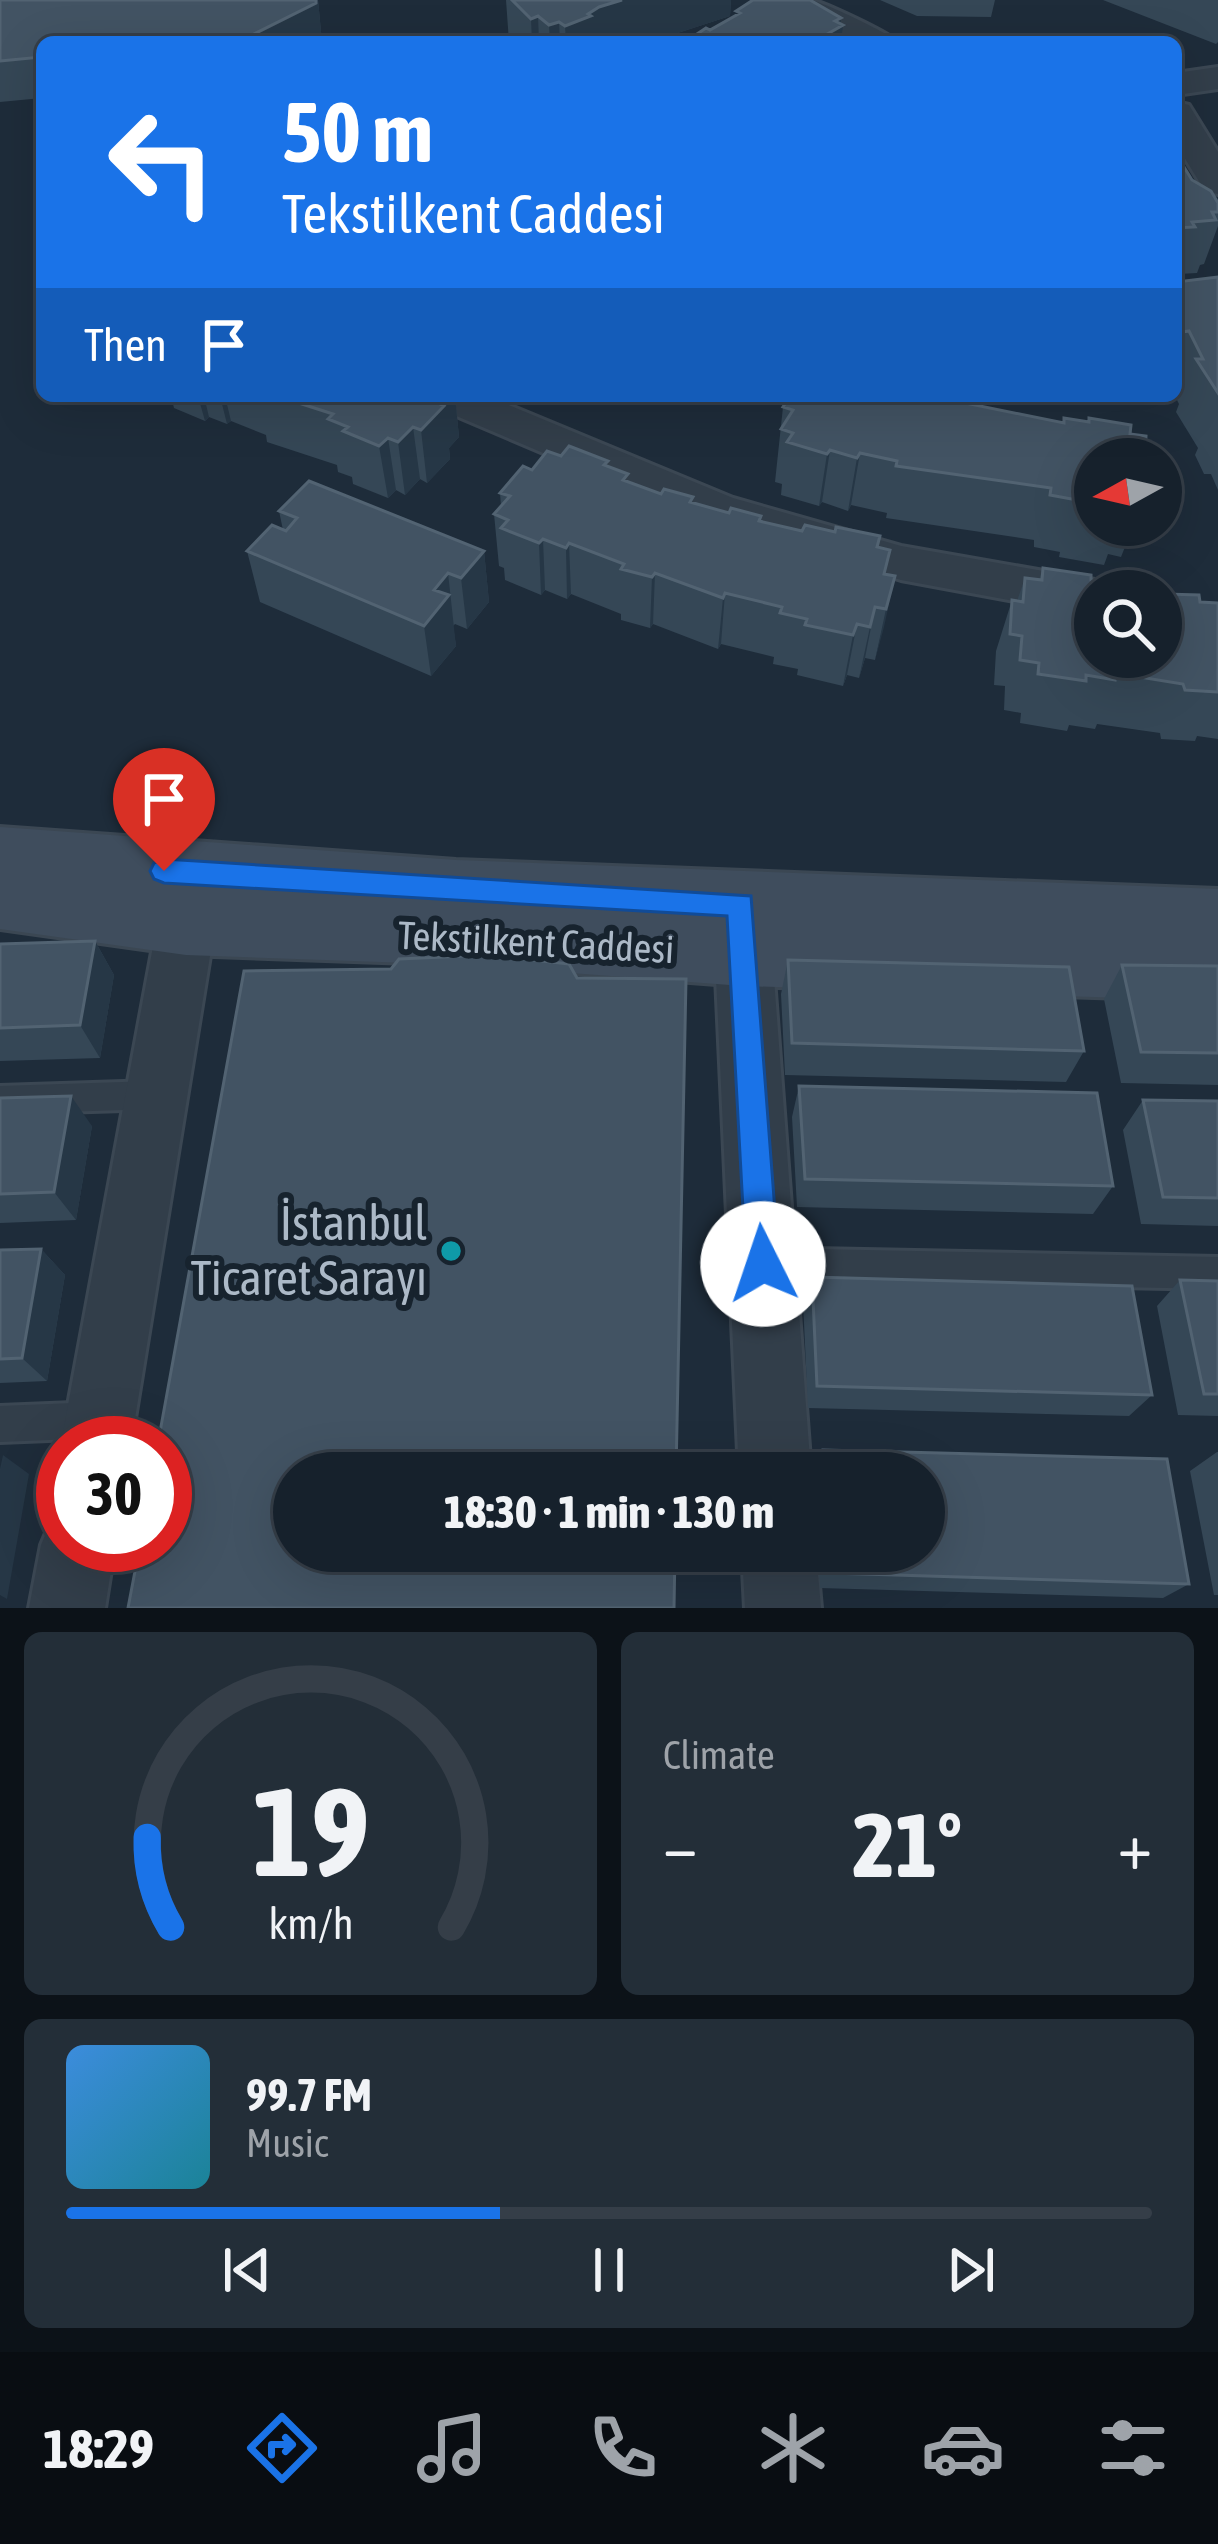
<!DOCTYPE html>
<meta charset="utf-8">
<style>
:root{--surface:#16212c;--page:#232e38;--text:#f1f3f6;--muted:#9ea3a9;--line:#353e48;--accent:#1a73e8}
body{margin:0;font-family:"Asap Condensed",sans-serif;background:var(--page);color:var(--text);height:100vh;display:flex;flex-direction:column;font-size:45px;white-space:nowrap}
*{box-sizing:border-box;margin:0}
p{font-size:39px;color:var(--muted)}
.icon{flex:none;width:66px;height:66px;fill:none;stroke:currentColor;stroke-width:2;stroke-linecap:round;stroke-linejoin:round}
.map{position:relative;height:1608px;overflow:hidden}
.details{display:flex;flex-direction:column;gap:24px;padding:24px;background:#0c1218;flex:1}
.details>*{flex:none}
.hud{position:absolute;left:36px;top:36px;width:1146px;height:366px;border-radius:18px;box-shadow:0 12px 48px #0002,0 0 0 3px var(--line);background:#1a73e8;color:#fff;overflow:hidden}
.needle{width:78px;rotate:262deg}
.controls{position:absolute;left:1074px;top:438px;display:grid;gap:24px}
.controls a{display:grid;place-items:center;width:108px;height:108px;border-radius:50%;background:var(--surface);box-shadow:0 12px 48px #0002,0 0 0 3px var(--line);font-size:60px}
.speed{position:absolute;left:36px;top:1416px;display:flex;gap:24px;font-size:60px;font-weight:700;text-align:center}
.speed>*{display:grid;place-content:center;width:156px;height:156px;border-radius:50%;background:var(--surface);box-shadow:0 12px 48px #0002,0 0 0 3px var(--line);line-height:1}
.speed .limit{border:18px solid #d22;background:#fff;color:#111}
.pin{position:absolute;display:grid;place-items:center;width:102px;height:102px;color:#fff;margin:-123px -51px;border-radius:50% 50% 50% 0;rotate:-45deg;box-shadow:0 0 12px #0007}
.pin .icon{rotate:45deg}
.me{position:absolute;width:132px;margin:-66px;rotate:356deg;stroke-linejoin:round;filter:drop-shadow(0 0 9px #0008)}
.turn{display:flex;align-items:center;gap:42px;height:252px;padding:0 48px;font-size:54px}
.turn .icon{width:156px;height:156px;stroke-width:2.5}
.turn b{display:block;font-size:84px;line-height:102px}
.then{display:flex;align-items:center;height:114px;padding:0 48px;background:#0003;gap:24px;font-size:45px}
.big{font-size:90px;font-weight:800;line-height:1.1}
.details .widget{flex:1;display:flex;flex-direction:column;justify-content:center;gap:18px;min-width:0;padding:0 42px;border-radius:18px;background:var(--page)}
.details .dial{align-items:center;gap:0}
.dial svg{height:312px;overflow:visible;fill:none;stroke:var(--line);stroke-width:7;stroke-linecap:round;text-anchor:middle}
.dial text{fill:var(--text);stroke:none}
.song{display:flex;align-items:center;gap:36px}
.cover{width:144px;height:144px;border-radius:18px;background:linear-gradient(135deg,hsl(210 70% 55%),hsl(190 70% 35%))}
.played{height:12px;border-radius:6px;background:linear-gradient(90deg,var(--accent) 40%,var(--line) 40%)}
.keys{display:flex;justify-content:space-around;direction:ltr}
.heat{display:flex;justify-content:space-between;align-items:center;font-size:66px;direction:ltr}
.details .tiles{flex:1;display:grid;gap:24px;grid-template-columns:1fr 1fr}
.widget:last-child{grid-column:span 2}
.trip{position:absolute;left:273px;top:1452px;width:672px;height:120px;border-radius:60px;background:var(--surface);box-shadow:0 12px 48px #0002,0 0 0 3px var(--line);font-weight:800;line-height:120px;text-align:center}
.menu{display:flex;height:192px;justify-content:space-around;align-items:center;background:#090d12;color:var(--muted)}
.menu .icon{width:84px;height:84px}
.menu .active{color:var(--accent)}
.menu b{font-size:54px;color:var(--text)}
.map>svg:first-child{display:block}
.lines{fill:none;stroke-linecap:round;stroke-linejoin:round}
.lane-casing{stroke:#3b4753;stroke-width:6}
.street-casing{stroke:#3b4753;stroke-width:6}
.secondary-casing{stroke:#3b4753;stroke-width:6}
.lane{fill:#323e4a;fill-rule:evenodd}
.street{fill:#323e4a;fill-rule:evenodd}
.secondary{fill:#3f4d5d;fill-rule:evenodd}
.wall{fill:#354756}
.shaded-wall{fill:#263746}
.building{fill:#425363;stroke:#526372;stroke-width:3}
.route{fill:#1a73e8;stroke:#114b97;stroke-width:3}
.culture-dot{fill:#0f9aa8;stroke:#17232e;stroke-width:4.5}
.labels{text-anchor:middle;stroke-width:12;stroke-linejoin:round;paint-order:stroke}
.street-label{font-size:39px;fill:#acb9c7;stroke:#17232e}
.near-poi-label{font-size:48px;fill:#acb9c7;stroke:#17232e;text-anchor:end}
</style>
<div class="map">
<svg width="1218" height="1608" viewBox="0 0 1218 1608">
<rect width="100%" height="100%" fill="#1e2c3a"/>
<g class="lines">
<!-- lane casing -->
<g class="lane-casing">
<path id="lane" d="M154,1081l11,4 4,10 -4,10 -11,4 -154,5v-28z
M763,1248l455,9v32l-455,-9 -12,-4 -5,-12 5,-12z
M98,1402l12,6 6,12 -6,12 -12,6 -98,4v-36z"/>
</g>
<!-- street casing -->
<g class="street-casing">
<path id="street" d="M772,0c12,0 27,0 39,0 12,2 80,34 86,42h-50l-71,-35z
M1218,67v22l-42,6v-22z
M1176,102l13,3 29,47v42l-13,-3 -29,-47z
M426,396h61l246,102 168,48 194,34 20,11h-20v25l-194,-36 -200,-60 -268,-114z
M202,859l20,7 8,17 -15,42 -84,518h-68v6l-2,-6 96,-518 25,-59z
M741,888l20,7 8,17 42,561h-72l-26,-561 8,-17z
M63,1515v30h52l-10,63h-76l12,-63 11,-26z
M742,1551h74l5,57h-76z"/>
</g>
<!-- secondary casing -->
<g class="secondary-casing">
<path id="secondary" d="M0,827l456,33 762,29v112l-475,-15 -277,-21 -280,-10 -186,-26z"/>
</g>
<!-- lane -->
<use href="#lane" class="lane"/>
<!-- street -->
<use href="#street" class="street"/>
<!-- secondary -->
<use href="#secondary" class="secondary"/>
</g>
<!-- wall -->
<path class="wall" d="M0,0h318l4,42h-280v56l-42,4z
M506,0h225l-1,16 -80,26h-141z
M880,0h115l-4,17 -74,-1z
M1103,0h115v42l-2,2z
M1176,146l6,8 -2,6 12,20 26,23v23l-14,38 -4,1 -3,8 -18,1 -3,6z
M1218,277v213l-7,-16h-7l-9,-19 3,-7 -22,-36 3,-8 -4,-8 1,-114z
M171,396h284l4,41 -10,11 1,11 -23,24 -7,-4 -15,16 -9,-5 -8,8 -35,-14 -1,-7 -14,-5 -1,-7 -70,-23 -1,-7 -35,-14 -4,3 -18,-7 -4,4 -31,-13z
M783,407l312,52v66h44l-5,12h-5l-8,20 -13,-3 -4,11 -45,-8 1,-5 -26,-5v-7l-148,-22 1,-5 -36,-8 -3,6 -26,-9 -3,4 -38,-11 1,-11 -7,-2z
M561,456l47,10 20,16 33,12 68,19 32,3 -1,5 130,29 -5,24 10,2 -20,84 -10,-2 -6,20 -12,-3 -4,11 -46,-11 1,-6 -25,-5 1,-7 -53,-13 -3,5 -65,-25 -3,4 -29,-8v-6l-50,-20 -4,5 -22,-9 -4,5 -36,-15 -1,-12 -5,-2 -5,-52 7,-8 -1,-13 32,-23z
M279,511l205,40 5,51 -22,27 -12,-5 -2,2 3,20 -25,30 -171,-74 -13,-51 36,-21z
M1043,568l48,12 4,11 68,8 3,-5 34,8 18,1v136l-21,-3 -2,5 -34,-2 -1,-6 -63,-9 -2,5 -26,-4 -2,6 -47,-8 1,-10 -17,-3 1,-24 -11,-1 2,-34 16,-51 5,1 8,-23 14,2z
M95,941l19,34 -14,83 -100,3v-117z
M788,960l296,91 -18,31 -281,-7 -4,-81z
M1122,965l96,1v119l-97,-2 -17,-84z
M799,1086l314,100 -20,28 -296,-7 -5,-90z
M0,1098l92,28 -16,94 -76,3z
M1143,1100l75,1v125l-77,-2 -18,-94z
M41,1249l24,26 -18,106 -47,2v-133z
M812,1277l340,118 -23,21 -321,-8 -5,-106z
M1180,1280l38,1v135l-40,-1 -21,-109z
M823,1450l344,9 22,125 -26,14 -343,-10 -2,-37h106v-78h-110v-4z
M1217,1452h1v143h-4l-24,-124z"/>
<!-- shaded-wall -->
<path class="shaded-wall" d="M316,0h2l4,42h-82z
M622,0h109l-1,16 -80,26h-84l-1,-16 34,-19z
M538,16l1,26h-7l-1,-23z
M841,18l-1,8 3,-1 -2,17h-44z
M559,22l1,20h-10l-1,-17z
M198,396h6l5,21 -4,4z
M220,396h5l6,25 -4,3z
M442,396h13l4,41 -10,11 1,11 -23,24 -6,-53 15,-28z
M413,427l7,52 -15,16 -7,-53z
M388,438l8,52 -8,8 -9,-52z
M830,450l-8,52 -3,4 8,-52z
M860,453l-9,52 -3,6 9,-53z
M543,539l2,51 -4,5 -2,-52z
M569,543l2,51 -4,5 -1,-51z
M484,551l5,51 -22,27 -6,-51z
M448,573l8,73 -25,30 -7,-50 10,-36z
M655,573l-2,51 -3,4 2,-51z
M895,576l-11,51 -9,33 11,-51z
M725,593l-4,51 -3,5 5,-51z
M875,607l-10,51 -6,20 11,-51z
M857,624l-10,51 -4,11 10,-51z
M95,941l19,34 -14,83 -20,-33z
M71,1096l21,30 -16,94 -22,-28z
M41,1249l24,26 -18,106 -25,-23z
M3,1455l26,19 -22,125 -7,-4v-126z"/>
<!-- building -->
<path class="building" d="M0,0h316v3l-76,38 -198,1v15l-42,4z
M512,0h110l-23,7 -11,7 3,2 -26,10 -6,-4 -10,3 -11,-9 -7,3z
M753,0h57l31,18 -6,3 8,4 -21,12 -21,2 -4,3h-112l21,-14 4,2 30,-17 -4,-2z
M1176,146l6,8h-6l16,26 19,11 7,12v9h-6l4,8 -24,2 3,5 -19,1z
M1218,277v116l-22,-34h7l-14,-28 -7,1 -6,-13v-37z
M277,396h165l-6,6 8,4 -23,24 -8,-3 -15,15 -10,-4 -9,8 -36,-15 5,-4 -20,-8 5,-5z
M790,396h141l133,27v-5l25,4v-4l42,7 -1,9 16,2 -1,19 11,2v2h-61v49l-18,-3v-5l-27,-5 1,-7 -155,-22 1,-5 -37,-8 -3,5 -27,-8 -3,4 -40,-12 6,-9 -12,-4 12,-19 -10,-3z
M569,446l39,15 -4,4 24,9 -5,6 38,14 3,-5 29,8 -3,5 39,11 2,-5 30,8 -2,5 43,10 3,-6 30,7 1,-5 44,9 -3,11 13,3 -6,24 11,2 -9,33 -11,-2 -5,20 -13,-3 -4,11 -48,-10 2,-6 -27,-6 2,-6 -57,-14 -2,5 -68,-25 -3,4 -31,-8 3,-5 -55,-21 -3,5 -23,-9 -4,4 -38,-15 7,-8 -14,-6 16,-18 -10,-3 23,-27 9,4 15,-19 14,5z
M309,481l175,70 -23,27 -13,-5 -14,17 15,5 -25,31 -177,-75 25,-26 14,6 11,-13 -18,-7z
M1043,568l48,7v5l29,5v6h-25v66h66v-58h6l-1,-5 33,1 1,7 18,1v89l-33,-2 -2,-6 -68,-11v7l-29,-5v6l-48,-7 1,-11 -19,-3 2,-24 -12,-2 2,-34 11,2 2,-24 17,2z
M95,941l-15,84 -80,3v-84z
M487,955l82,9 8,14 109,1 -10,494h-382v78h381l-1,57h-546l12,-63h25v-102h-7l86,-472 147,-2 8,-10z
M788,960l281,7 15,84 -292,-8z
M1122,965l96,1v87l-77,-1z
M799,1086l298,7 16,93 -308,-7z
M71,1096l-17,96 -54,2v-96z
M1143,1100l75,1v97l-55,-1z
M41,1249l-19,109 -22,1v-109z
M812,1277l320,9 20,109 -335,-9z
M1180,1280l38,1v113h-14z
M823,1450l344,9 22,125 -359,-11 -1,-22h95v-78h-100z"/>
<!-- route -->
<path class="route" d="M164,859l587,37 28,368 -5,12 -11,4 -12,-4 -5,-12 -19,-348 -563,-33 -10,-4 -4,-8 4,-8z"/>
<!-- markers -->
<circle class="culture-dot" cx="451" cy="1251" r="12"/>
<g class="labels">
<!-- street labels -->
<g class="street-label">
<text transform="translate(536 942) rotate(3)" y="14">Tekstilkent Caddesi</text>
</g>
<!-- near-poi labels -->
<g class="near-poi-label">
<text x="427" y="1240">İstanbul<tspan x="427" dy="55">Ticaret Sarayı</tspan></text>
</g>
</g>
</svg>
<div class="controls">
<a><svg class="needle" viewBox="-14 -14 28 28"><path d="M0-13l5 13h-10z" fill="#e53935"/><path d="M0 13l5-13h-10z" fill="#9ea3a9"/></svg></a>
<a><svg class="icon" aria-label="search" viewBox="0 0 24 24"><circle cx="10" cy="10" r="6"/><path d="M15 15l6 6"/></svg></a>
</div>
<div class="speed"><div class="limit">30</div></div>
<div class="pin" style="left:164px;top:871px;background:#d93025"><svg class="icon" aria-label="arrive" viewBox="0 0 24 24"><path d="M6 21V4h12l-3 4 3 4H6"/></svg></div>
<svg class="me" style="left:763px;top:1264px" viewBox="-20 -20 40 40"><circle r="19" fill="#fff"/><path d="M0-13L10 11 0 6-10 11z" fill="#1a73e8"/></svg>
<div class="trip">18:30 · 1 min · 130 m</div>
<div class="hud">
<div class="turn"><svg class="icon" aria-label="left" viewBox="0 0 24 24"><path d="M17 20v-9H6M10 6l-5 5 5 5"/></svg><div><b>50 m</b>Tekstilkent Caddesi</div></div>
<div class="then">Then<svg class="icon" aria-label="arrive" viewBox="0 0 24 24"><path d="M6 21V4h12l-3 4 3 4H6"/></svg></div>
</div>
</div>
<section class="details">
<div class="tiles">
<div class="widget dial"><svg viewBox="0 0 100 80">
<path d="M14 69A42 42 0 1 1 86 69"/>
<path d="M14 69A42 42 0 0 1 8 46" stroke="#1a73e8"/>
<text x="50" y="56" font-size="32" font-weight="700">19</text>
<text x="50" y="72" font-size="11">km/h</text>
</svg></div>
<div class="widget"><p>Climate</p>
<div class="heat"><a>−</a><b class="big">21°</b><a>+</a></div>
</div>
<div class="widget">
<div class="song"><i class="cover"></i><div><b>99.7 FM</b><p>Music</p></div></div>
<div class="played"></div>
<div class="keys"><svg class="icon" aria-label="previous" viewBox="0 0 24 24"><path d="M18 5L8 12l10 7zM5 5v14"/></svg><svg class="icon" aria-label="pause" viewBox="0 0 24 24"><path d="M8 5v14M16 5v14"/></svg><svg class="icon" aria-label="next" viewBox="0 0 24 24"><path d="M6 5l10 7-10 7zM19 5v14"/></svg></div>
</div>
</div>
</section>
<nav class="menu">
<b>18:29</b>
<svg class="icon active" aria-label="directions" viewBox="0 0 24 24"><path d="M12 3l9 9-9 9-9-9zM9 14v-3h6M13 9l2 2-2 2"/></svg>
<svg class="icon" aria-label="music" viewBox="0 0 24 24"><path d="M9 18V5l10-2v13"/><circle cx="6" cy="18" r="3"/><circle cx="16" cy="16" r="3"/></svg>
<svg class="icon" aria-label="phone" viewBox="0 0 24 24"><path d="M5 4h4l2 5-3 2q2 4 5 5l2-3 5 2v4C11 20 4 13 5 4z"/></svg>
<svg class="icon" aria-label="climate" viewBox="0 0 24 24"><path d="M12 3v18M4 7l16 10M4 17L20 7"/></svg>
<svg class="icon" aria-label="car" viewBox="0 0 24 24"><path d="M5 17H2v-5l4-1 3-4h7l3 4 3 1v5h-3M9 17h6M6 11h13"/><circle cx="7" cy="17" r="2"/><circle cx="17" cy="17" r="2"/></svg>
<svg class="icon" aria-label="filters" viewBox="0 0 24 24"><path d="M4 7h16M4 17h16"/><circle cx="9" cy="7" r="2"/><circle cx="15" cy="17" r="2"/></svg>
</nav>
